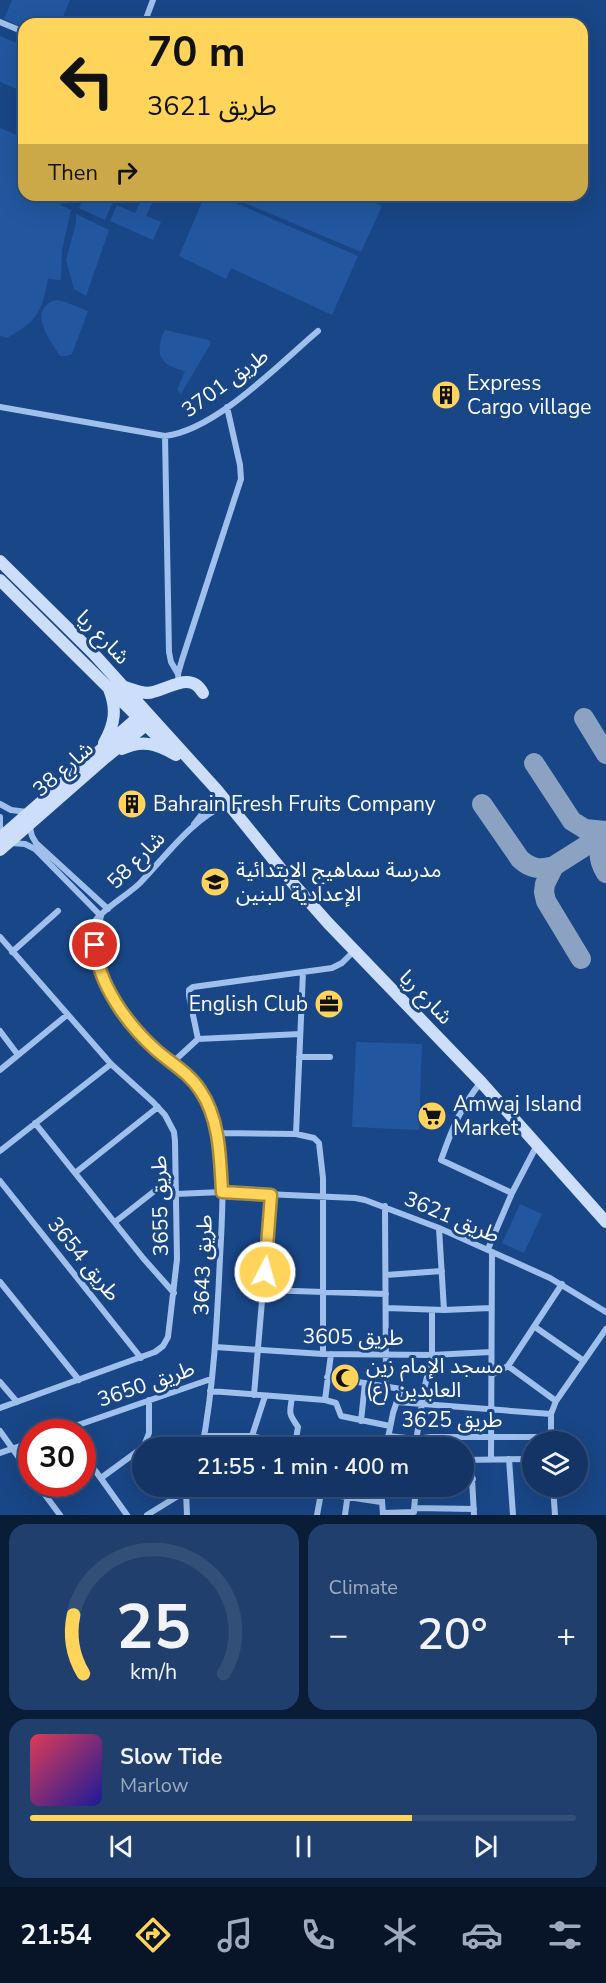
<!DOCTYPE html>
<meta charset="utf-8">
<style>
:root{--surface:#133464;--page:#203f6d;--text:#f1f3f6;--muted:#9daabf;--line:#324f78;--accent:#ffd45b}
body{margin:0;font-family:"Nunito Sans","Noto Sans Arabic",sans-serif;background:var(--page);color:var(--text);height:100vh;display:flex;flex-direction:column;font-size:22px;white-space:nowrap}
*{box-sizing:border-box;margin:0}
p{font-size:20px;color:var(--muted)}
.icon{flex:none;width:33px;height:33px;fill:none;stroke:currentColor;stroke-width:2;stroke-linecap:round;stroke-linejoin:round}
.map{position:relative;height:1515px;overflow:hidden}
.sheet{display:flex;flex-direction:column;gap:9px;padding:9px;background:#0a1d37;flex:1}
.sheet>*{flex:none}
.hud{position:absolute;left:18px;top:18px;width:570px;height:183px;border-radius:18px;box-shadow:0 6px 24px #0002,0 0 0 2px var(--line);background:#ffd45b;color:#111;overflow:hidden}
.buttons{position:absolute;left:522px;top:1431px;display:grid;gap:12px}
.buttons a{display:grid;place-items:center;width:66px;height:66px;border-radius:50%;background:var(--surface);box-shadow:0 6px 24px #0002,0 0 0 2px var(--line);font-size:30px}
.speed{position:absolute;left:18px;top:1419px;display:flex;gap:12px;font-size:30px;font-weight:700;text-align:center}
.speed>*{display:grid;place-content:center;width:78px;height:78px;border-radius:50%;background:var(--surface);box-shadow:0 6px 24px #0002,0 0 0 2px var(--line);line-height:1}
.speed .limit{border:9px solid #d22;background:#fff;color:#111}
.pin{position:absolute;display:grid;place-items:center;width:51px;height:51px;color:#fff;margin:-26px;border:3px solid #fff;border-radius:50%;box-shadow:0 2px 6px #0007}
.me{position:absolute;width:66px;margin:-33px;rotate:6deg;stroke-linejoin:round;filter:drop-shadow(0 0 4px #0008)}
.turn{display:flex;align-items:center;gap:21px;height:126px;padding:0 30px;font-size:27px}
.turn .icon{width:78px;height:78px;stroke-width:2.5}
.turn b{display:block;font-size:42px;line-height:51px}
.then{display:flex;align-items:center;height:57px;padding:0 30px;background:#0003;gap:12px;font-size:22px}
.big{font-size:45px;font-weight:600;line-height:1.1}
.sheet .tile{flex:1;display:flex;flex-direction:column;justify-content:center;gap:9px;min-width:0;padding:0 21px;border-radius:18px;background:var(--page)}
.sheet .dial{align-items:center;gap:0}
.dial svg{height:156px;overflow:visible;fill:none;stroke:var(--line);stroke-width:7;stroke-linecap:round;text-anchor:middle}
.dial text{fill:var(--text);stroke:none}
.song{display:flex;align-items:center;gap:18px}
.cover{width:72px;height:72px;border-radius:9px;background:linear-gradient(135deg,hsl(350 70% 55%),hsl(240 70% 35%))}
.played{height:6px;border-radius:3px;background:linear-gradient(90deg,var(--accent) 70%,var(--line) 70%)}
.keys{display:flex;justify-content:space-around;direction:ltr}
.heat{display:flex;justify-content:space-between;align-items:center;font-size:33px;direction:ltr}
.sheet .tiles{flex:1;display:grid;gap:9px;grid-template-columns:1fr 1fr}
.tile:last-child{grid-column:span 2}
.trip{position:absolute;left:132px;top:1437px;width:342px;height:60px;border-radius:30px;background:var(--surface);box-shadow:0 6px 24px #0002,0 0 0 2px var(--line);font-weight:600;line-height:60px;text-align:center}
.tab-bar{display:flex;height:96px;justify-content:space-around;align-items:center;background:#081528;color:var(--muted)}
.tab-bar .icon{width:42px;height:42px}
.tab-bar .active{color:var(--accent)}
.tab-bar b{font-size:27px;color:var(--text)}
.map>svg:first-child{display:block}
.green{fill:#22579f}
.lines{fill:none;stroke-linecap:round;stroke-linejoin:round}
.taxiway{stroke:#8ca2c2;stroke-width:20}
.street{stroke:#9fc0ec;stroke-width:6}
.secondary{stroke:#ccdef9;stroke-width:12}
.route-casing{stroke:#a68a3b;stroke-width:15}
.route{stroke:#ffd45b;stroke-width:10}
.labels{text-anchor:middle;stroke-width:6;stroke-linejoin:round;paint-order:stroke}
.street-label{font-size:21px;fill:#fff;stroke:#194686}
.poi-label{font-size:21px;fill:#fff;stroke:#194686;text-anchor:start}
</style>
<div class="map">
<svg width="606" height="1515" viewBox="0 0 606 1515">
<rect width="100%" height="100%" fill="#194686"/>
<!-- green -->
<path class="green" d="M12,0h58l-10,24h-36v4l-20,-9z
M0,36l24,10v46l-24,-10z
M0,128l24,10v21l-4,14 4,2v20h41l-5,10 11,5 -9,40 -1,30 -13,-1c-7,35 -10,41 -41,59l-7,-2z
M85,195h31l-11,25 -26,-12z
M143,195h13l-10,21 15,6 -8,18 -43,-19 7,-16 18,8z
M205,195h12l141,61 -26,59 -101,-47 -5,11 -47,-23z
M226,195h131l25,11 -21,46z
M76,214l33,16 -23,66 -12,-7 -8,-29 10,-37z
M55,300l8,1 25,10 -16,43 -5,2h-7c-9,-15 -34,-45 -5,-56z
M165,330l44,10 2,3 -30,51 -4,-4 8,-19c-24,-5 -32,-17 -20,-41z
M356,1042l66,2 -3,86 -67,-3z
M520,1204l22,10 -18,39 -22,-10z"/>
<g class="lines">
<!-- taxiway -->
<path class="taxiway" d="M584,718l22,36
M534,763l38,58 13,8 21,2
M482,804l38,55c11,10 20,11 34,7
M606,835c-8,15 -9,23 0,38
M581,959l-35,-58 -2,-9 1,-8 9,-18 52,-33"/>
<!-- street -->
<path class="street" d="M0,22l24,10
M144,24l9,-24
M0,407l165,29c51,-6 114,-72 153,-105
M165,436l4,216 2,10 7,12
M179,683l-1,-9 4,-14 59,-181 -1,-14 -13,-58
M0,804l11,6 16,2
M0,817v18
M29,824l3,12 4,7 72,66
M194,824l15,-19 12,-8
M11,843l14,1 10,5 66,67
M0,937l111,127 42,38 12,13 9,17 1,9 2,118 -9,78 -5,9 -8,6 -155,56
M12,952l46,-41
M96,954l-1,-14 6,-24
M0,1031l18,24
M198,1039l-9,-43v-6l4,-3 139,-19 10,-5 12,-12
M299,1057h31
M172,1063l26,-24 102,-5
M0,1070l67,-55
M481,1082c-21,26 -29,47 -40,78l71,33
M35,1123l108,135 31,35
M217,1133l79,1 18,4 5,5 4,35v176
M296,1134l7,-162
M0,1151l111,-87
M75,1173l83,-66
M0,1181l141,177
M176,1194l46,-2 133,6 10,2 74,28 111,50 56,34
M385,1206l1,179
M115,1222l42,-33
M439,1228l5,82
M488,1249l24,-56 25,-48
M386,1275l56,-4
M0,1282l79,98
M263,1290l123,4
M386,1308l58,2 47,-2
M535,1327l49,34
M215,1347l108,7 109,1 59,-3
M331,1354l-6,46 11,3 5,13 49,10
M508,1366l48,35
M491,1375l17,-9 54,-82
M327,1377l74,12 -8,24 -7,35
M0,1382l17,20
M210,1391l115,9
M254,1395l17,-200
M292,1398c-3,16 -3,16 6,29l-3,18
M397,1402l154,12
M361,1421l4,-38
M0,1431l32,45
M58,1432l153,-53
M204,1436h48l12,3 4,9
M252,1436l13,-40
M388,1436l28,3 15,-2h120
M551,1442v-28l5,-13 50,-72
M143,1448l6,-15v-33
M202,1448c12,-63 15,-127 18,-190 2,-40 6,-89 -4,-127 -3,-14 -8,-30 -17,-42 -15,-21 -39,-34 -56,-53 -20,-21 -69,-85 -48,-115 7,-11 34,-27 45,-38 27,-28 51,-63 87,-79
M415,1448l9,-58 8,-35v-45
M82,1452l45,63
M0,1453l32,-11
M491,1459l1,-207
M509,1459l4,56
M464,1460l68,-1
M471,1461l3,54
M101,1478l41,-30
M464,1479h9
M37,1484l23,31
M381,1486l2,29
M553,1486l2,29
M186,1491l1,24
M414,1508l60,1
M414,1510l2,-24
M383,1513l31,-1
M147,1515l39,-24 2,-5
M317,1515l4,-22 60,9
M345,1515l4,-29"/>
<!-- secondary -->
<path class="secondary" d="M0,561l93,92 124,137 73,90 38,43 153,159 125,140
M0,580l166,165
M125,687c9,3 19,8 28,5 18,-4 38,-21 50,1
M104,743c11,-19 13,-34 5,-54
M122,749c20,-10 35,-5 54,6
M0,838l144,-126
M0,850l105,-92 47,-38"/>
</g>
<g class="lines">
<!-- route casing -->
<g class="route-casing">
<path id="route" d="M95,945c3,39 32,79 61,105 15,13 33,23 44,40 20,29 20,68 22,102l49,3 -6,77"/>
</g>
<!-- route -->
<use href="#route" class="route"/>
</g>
<!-- icons -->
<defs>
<g id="building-disc" transform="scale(1.5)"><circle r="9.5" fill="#ffd45b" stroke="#194686"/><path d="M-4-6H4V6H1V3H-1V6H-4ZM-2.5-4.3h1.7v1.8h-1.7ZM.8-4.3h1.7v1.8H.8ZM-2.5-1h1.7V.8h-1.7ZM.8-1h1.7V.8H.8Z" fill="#111"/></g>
<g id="school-disc" transform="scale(1.5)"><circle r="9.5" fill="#ffd45b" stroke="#194686"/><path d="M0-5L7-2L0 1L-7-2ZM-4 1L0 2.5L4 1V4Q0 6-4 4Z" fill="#111"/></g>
<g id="office-disc" transform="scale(1.5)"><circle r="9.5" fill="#ffd45b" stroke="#194686"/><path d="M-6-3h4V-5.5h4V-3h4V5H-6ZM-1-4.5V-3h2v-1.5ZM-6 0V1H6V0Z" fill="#111"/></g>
<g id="supermarket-disc" transform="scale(1.5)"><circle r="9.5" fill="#ffd45b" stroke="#194686"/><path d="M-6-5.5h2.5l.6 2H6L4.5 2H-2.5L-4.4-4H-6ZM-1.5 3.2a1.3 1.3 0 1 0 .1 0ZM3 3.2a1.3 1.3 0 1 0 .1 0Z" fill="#111"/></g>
<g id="mosque-disc" transform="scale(1.5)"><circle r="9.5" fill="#ffd45b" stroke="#194686"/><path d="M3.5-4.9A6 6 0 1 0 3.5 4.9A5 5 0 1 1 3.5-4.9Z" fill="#111"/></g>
</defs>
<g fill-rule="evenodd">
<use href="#building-disc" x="446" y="395"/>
<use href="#building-disc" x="132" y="804"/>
<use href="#school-disc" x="215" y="882"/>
<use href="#office-disc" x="329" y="1004"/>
<use href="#supermarket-disc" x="432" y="1116"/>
<use href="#mosque-disc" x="345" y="1378"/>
</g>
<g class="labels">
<!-- street labels -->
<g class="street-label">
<text transform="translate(225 383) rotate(-36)" y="7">طريق 3701</text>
<text transform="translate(103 637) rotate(46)" y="7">شارع ريا</text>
<text transform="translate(63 769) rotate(-41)" y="7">شارع 38</text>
<text transform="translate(136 860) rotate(-45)" y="7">شارع 58</text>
<text transform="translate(426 997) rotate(46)" y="7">شارع ريا</text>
<text transform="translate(160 1206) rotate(-91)" y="7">طريق 3655</text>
<text transform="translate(452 1217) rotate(23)" y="7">طريق 3621</text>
<text transform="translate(84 1259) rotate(51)" y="7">طريق 3654</text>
<text transform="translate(203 1265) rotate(-88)" y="7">طريق 3643</text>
<text transform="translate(353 1337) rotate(1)" y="7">طريق 3605</text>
<text transform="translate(146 1384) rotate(-19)" y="7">طريق 3650</text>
<text x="452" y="1427">طريق 3625</text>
</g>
<!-- poi labels -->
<g class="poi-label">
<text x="467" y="390">Express<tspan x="467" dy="24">Cargo village</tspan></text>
<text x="153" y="811">Bahrain Fresh Fruits Company</text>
<text x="236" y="877">مدرسة سماهيج الابتدائية<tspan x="236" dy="24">الإعدادية للبنين</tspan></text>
<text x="308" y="1011" text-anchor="end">English Club</text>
<text x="453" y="1111">Amwaj Island<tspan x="453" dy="24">Market</tspan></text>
<text x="366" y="1373">مسجد الإمام زين<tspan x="366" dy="24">العابدين (ع)</tspan></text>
</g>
</g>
</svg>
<div class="buttons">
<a><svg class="icon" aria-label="layers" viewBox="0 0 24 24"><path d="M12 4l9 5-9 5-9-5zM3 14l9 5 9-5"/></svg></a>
</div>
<div class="speed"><div class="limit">30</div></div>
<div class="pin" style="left:95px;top:945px;background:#d93025"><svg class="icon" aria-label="arrive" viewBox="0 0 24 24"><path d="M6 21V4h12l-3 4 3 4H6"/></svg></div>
<svg class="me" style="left:265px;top:1272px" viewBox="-20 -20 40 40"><circle r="17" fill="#ffd45b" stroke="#fff" stroke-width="3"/><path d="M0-11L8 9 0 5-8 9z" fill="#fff"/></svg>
<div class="trip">21:55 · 1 min · 400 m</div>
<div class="hud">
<div class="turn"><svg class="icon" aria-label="left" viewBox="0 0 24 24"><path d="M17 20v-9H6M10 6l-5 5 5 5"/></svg><div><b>70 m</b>طريق 3621</div></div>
<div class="then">Then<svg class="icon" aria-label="right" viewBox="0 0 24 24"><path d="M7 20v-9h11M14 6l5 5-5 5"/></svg></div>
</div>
</div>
<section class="sheet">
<div class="tiles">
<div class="tile dial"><svg viewBox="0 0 100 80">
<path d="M14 69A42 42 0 1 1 86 69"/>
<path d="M14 69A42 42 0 0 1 9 39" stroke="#ffd45b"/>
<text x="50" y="56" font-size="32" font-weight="700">25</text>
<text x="50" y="72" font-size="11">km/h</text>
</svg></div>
<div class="tile"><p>Climate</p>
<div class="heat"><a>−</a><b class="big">20°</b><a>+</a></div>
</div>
<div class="tile">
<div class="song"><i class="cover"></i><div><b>Slow Tide</b><p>Marlow</p></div></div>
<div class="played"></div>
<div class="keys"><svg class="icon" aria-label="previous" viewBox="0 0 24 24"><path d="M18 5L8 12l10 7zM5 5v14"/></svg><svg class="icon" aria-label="pause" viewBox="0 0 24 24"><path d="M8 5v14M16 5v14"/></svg><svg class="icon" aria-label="next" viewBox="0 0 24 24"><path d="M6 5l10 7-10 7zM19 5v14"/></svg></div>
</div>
</div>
</section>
<nav class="tab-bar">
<b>21:54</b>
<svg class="icon active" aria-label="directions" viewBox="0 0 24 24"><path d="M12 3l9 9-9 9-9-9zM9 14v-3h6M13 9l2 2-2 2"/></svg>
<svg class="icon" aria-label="music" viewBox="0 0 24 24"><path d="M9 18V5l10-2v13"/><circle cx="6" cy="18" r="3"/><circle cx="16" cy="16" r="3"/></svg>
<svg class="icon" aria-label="phone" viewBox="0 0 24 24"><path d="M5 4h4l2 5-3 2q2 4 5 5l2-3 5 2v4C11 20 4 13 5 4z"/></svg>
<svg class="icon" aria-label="climate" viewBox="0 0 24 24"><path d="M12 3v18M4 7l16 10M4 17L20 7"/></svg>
<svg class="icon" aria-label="car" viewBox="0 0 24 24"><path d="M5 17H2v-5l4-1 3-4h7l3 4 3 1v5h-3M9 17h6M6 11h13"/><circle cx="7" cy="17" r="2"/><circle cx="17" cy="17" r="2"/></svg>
<svg class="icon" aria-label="filters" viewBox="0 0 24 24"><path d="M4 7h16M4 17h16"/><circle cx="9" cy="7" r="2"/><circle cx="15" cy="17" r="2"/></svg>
</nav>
